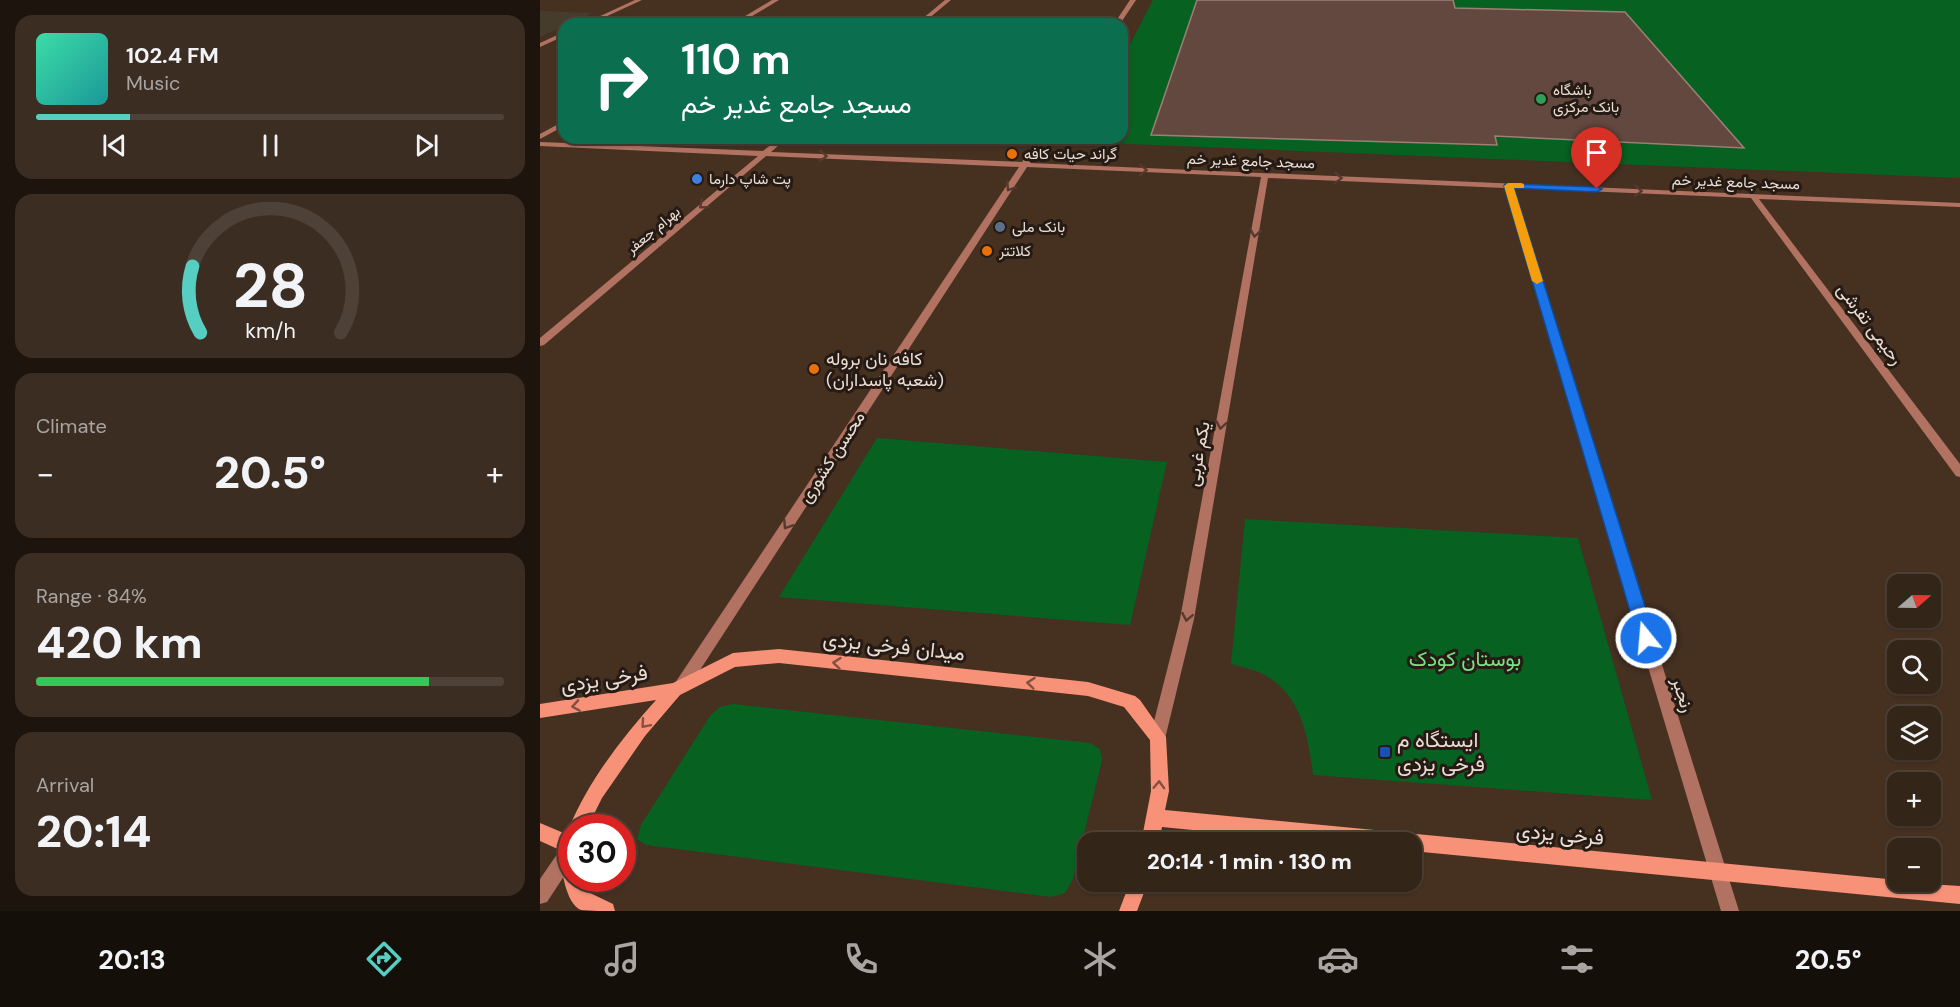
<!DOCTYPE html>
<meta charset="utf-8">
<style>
:root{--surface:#342519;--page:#3c2d22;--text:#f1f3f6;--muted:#a9a5a2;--line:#4e4238;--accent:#57cec2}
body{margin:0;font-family:"DM Sans",Vazirmatn,sans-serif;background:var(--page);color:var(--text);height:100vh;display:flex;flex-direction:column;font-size:22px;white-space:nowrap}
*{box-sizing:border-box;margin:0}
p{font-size:20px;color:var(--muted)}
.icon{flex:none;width:33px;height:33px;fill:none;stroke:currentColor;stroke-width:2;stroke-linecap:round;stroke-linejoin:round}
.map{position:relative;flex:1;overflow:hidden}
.side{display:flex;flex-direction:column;gap:15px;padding:15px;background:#1d140e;width:540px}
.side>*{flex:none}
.banner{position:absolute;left:18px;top:18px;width:570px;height:126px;border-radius:18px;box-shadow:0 2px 4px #0004,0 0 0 2px var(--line);background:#0b6e4f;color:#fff;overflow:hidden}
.needle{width:39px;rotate:70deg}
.fabs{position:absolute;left:1347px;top:574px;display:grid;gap:12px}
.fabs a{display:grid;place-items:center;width:54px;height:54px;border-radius:12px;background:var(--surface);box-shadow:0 2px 4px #0004,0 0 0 2px var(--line);font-size:30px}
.speed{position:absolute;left:18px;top:814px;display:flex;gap:12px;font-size:30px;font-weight:700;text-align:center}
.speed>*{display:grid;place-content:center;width:78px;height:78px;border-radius:50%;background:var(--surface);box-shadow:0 2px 4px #0004,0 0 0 2px var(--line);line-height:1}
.speed .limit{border:9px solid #d22;background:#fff;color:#111}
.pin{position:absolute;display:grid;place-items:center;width:51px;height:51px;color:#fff;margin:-62px -26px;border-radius:50% 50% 50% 0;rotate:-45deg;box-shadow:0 0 6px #0007}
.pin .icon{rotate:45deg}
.me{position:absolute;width:66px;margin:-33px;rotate:343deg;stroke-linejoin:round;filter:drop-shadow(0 0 4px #0008)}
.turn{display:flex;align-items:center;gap:21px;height:126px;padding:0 24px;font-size:27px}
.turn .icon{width:78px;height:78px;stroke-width:2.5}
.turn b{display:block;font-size:42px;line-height:51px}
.big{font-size:45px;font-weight:800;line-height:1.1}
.side .card{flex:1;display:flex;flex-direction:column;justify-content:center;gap:9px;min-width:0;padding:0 21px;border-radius:18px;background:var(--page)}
.side .dial{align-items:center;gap:0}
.dial svg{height:156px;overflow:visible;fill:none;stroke:var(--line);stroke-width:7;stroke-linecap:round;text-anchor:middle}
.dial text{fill:var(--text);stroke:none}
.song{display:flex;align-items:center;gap:18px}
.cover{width:72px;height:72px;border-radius:9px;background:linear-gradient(135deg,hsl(160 70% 55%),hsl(180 70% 35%))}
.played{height:6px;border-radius:3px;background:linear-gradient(90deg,var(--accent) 20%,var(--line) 20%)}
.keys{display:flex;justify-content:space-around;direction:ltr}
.heat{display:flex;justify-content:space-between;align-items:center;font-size:33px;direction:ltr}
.charge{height:9px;border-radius:4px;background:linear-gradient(90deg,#34c759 84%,var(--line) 0)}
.trip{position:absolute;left:537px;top:832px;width:345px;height:60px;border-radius:18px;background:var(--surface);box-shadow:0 2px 4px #0004,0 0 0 2px var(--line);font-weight:800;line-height:60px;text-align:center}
.tabs{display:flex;height:96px;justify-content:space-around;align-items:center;background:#150f0a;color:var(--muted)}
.tabs .icon{width:42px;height:42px}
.tabs .current{color:var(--accent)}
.tabs b{font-size:27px;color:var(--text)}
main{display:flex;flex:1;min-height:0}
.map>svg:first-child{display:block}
.education{fill:#453c2c}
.green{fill:#076121}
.building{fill:#63483f;stroke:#9d7f75;stroke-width:1.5}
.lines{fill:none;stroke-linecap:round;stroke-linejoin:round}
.minor{fill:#b27262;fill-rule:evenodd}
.secondary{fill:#f79178;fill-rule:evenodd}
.oneway{stroke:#56392f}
.oneway2{stroke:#845041}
.route{fill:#1a73e8;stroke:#114b97;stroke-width:1.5}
.slow{fill:#f59e0b}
.leisure-dot{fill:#2e9e5b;stroke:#251b14;stroke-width:2}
.food-dot{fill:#e8710a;stroke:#251b14;stroke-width:2}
.shop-dot{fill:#3f7fe0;stroke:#251b14;stroke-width:2}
.service-dot{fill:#5c6f8a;stroke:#251b14;stroke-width:2}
.transit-dot{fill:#1a4fb4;stroke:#251b14;stroke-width:2}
.labels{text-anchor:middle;stroke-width:6;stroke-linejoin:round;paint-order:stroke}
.far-poi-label{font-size:15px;fill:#ebddd3;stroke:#251b14;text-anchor:start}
.far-street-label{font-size:15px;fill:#ebddd3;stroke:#251b14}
.street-label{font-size:18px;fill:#ebddd3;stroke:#251b14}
.poi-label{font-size:18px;fill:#ebddd3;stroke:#251b14;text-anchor:start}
.near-street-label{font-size:21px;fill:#ebddd3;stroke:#251b14}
.near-park-label{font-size:21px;fill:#79e287;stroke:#251b14}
.near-poi-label{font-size:21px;fill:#ebddd3;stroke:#251b14;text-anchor:start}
</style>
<main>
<section class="side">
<div class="card">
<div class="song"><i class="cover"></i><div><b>102.4 FM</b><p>Music</p></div></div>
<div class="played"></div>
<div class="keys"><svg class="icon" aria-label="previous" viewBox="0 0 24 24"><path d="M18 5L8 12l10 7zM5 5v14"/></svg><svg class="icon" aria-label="pause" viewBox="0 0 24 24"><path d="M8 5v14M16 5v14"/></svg><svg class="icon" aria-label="next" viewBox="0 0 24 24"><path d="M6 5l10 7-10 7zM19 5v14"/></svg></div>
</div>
<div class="card dial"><svg viewBox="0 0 100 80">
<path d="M14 69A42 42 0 1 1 86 69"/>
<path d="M14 69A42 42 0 0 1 10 35" stroke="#57cec2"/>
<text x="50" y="56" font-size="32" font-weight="700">28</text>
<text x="50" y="72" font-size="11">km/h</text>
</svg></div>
<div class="card"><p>Climate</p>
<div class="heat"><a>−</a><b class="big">20.5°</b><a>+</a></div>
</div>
<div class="card"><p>Range · 84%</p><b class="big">420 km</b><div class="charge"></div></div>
<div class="card"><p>Arrival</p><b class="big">20:14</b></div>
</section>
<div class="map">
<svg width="1420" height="911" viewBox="0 0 1420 911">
<rect width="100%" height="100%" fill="#463121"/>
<!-- education -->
<path class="education" d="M0,11l53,2 -53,24z"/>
<!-- green -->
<path class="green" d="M613,0h807v178l-880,-36 2,-4h40v-78z
M337,438l290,24 -37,163 -351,-28z
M705,519l333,19 74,262 -339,-25c-5,-40 -12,-81 -50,-101 -10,-5 -22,-7 -32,-10z
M193,704l357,39 10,6 2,11 -29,119 -8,14 -14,4 -405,-52 -9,-6 4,-14 69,-109 10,-9z"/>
<!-- building -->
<path class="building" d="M657,0h256l2,8 170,4 119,136 -249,-12 2,9 -346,-10z"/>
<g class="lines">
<!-- minor -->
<path class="minor" d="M95,0h7l-52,24h-7z
M232,0h7l-40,24h-7z
M405,0h6l-29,24h-6z
M590,0h6l-16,24h-6z
M24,32v4l-24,11v-4z
M24,121v5l-24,13v-5z
M239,138h8l-16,14 251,10 16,-24h8l-16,25 930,40v4l-201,-8 201,265v13l-4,-1 -205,-278 -238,-10 226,723h-18l-216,-723 -237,-10 -74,441 -30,124 -6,2 -6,-2 -2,-6 30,-118 81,-442 -234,-10 -340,523 -5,2 -5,-2 -3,-5 3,-5 342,-513 -253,-11 -222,189 -4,1v-8l218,-182 -218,-10v-4l223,9z
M28,844l4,1v19l-25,38 -7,2v-25l22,-32z"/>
<!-- secondary -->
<path class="secondary" d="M239,649l309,33 47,14 5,4 26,37 3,54 -4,19 733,70v2l62,4v18l-548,-53v-8h-88l-162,-16 -3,16h-18l10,-52 -1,-51 -26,-33 -36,-11 -309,-33 -44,4 -55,28 -35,41 -43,62 -15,30h-15v51h10l4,12 27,13 2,7c-10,0 -24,0 -34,-1 -16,-7 -19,-41 -22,-57l1,-3 -20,-9v-18l26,11 5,-2 -2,-4c20,-48 53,-90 87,-128l-116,18v-14l133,-21 60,-30z
M590,882h18l-11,29h-18z"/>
</g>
<!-- one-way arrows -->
<defs><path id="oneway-chevron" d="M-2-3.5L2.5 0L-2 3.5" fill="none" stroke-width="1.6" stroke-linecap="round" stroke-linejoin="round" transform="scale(1.5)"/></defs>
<g class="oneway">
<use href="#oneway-chevron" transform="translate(283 156) rotate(2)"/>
<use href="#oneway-chevron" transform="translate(603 170) rotate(2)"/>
<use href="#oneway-chevron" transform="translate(798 178) rotate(2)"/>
<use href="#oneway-chevron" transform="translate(470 187) rotate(123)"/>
<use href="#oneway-chevron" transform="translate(1098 191) rotate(2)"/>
<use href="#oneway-chevron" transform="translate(163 205) rotate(140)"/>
<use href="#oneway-chevron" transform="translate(715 233) rotate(100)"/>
<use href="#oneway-chevron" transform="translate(681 425) rotate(100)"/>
<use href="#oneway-chevron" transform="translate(247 525) rotate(123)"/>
<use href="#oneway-chevron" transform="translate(647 617) rotate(101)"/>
</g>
<g class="oneway2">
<use href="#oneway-chevron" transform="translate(297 663) rotate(-174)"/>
<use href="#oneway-chevron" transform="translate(491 683) rotate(-174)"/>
<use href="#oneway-chevron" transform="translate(36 706) rotate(171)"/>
<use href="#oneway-chevron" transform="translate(105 724) rotate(131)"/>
<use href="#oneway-chevron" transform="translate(619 785) rotate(-88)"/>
</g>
<!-- route -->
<path class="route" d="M965,184l92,3 5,2 -5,3 -83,-4 141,450 -3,5 -6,2 -6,-2 -2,-5 -134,-452z"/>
<!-- slow -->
<path class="slow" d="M981,183l3,1v4h-10l29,93 -6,3 -5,-3 -28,-95 4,-3z"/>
<!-- markers -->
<circle class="leisure-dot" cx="1001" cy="99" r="6"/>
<g class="food-dot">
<circle cx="472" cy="154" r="6"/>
<circle cx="447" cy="251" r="6"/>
<circle cx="274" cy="369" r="6"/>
</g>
<circle class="shop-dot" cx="157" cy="179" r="6"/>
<circle class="service-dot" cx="460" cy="227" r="6"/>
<rect class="transit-dot" x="839" y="746" width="12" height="12" rx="3"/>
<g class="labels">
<!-- far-poi labels -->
<g class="far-poi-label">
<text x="1013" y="95">باشگاه<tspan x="1013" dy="17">بانک مرکزی</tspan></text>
<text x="484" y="159">گراند حیات کافه</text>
<text x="169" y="184">پت شاپ دارما</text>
<text x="472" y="232">بانک ملی</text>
<text x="459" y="256">کلاتتر</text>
</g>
<!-- far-street labels -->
<g class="far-street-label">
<text transform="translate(711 161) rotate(2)" y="5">مسجد جامع غدیر خم</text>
<text transform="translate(1196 182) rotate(2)" y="5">مسجد جامع غدیر خم</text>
<text transform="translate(113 230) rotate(-40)" y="5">بهرام جعفر</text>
</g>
<!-- street labels -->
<g class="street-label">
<text transform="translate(1330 324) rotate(53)" y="6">رحیمی تفرشی</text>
<text transform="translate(658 454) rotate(-80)" y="6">یکم غربی</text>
<text transform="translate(292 457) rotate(-57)" y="6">محسن کشوری</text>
<text transform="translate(1143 695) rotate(73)" y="6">رنجبر</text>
</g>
<!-- poi labels -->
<g class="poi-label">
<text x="286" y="365">کافه نان بروله<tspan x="286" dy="21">(شعبه پاسداران)</tspan></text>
</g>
<!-- near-street labels -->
<g class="near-street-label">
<text transform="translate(354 646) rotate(6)" y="7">میدان فرخی یزدی</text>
<text transform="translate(64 679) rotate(-9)" y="7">فرخی یزدی</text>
<text transform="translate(1020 834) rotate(5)" y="7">فرخی یزدی</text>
</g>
<!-- near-park labels -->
<g class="near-park-label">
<text x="925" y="666">بوستان کودک</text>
</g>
<!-- near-poi labels -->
<g class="near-poi-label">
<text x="857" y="747">ایستگاه م<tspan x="857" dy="24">فرخی یزدی</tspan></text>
</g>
</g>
</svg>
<div class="fabs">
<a><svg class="needle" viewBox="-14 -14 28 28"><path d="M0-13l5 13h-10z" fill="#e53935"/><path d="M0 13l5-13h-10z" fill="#a9a5a2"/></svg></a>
<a><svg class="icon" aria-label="search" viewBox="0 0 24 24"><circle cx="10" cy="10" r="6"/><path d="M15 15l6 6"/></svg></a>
<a><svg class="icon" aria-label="layers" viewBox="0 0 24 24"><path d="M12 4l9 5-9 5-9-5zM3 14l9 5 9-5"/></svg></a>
<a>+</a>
<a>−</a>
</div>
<div class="speed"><div class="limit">30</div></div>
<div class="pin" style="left:1057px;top:189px;background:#d93025"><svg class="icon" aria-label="arrive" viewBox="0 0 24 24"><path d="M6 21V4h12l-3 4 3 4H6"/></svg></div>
<svg class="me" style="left:1106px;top:638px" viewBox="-20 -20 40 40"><circle r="17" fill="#1a73e8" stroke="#fff" stroke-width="3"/><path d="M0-11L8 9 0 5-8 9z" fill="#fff"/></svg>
<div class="trip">20:14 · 1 min · 130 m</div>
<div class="banner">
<div class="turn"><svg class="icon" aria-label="right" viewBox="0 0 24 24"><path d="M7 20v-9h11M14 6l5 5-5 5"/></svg><div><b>110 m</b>مسجد جامع غدیر خم</div></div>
</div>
</div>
</main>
<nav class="tabs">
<b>20:13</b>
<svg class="icon current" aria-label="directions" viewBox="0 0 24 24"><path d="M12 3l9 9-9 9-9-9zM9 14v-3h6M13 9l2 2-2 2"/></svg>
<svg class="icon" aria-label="music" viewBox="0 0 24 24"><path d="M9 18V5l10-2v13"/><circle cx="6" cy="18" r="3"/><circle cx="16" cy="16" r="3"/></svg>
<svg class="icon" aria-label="phone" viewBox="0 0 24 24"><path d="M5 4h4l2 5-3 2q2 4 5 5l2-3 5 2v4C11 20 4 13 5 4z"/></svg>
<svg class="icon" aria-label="climate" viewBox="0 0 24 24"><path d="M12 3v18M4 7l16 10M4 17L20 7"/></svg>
<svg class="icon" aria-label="car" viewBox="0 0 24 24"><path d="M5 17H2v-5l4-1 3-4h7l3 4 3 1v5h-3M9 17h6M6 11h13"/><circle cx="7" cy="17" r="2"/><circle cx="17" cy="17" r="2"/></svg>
<svg class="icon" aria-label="filters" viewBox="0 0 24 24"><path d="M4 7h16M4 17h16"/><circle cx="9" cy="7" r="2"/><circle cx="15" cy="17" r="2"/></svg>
<b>20.5°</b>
</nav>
